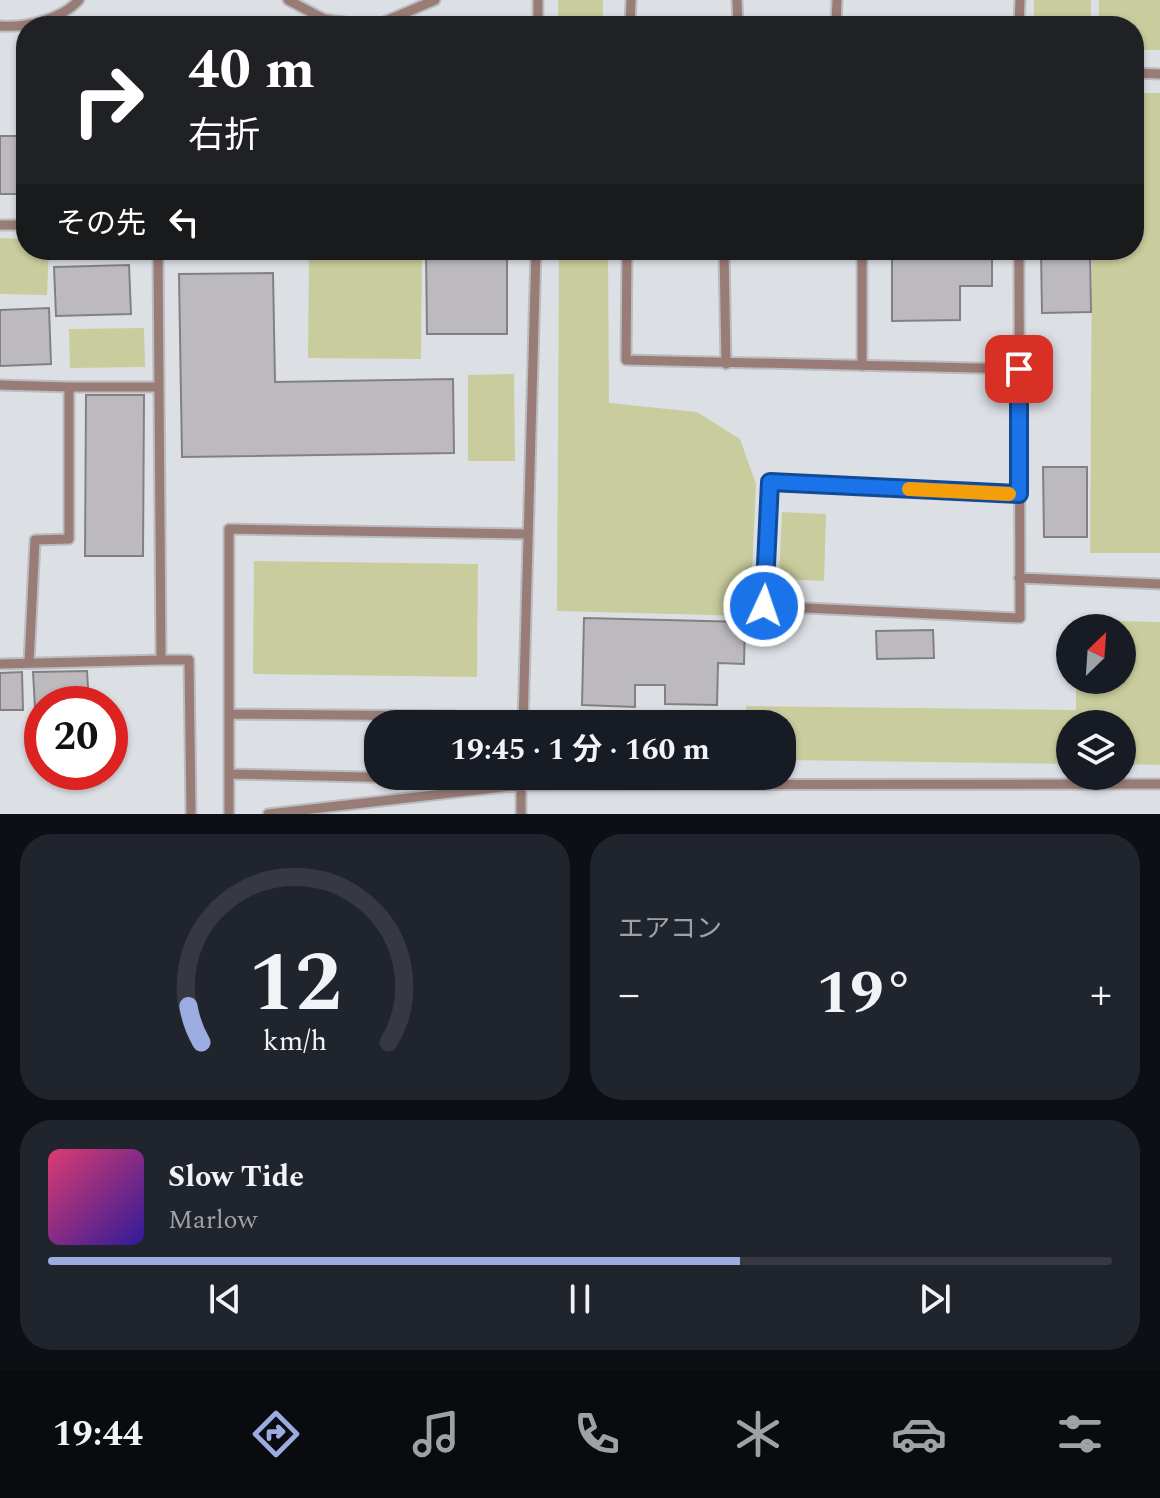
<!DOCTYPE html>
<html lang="ja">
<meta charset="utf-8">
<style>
:root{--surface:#171b24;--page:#20242c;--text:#f1f3f6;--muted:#9ea1a6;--line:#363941;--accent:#9cabe0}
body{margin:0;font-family:Spectral,"Noto Sans JP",serif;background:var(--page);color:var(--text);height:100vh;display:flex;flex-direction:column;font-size:30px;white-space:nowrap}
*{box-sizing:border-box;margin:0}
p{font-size:26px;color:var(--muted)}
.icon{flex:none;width:44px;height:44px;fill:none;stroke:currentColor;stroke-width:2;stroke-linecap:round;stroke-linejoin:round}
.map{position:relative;height:814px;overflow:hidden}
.details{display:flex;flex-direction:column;gap:20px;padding:20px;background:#0d0f14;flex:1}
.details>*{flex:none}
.top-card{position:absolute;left:16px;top:16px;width:1128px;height:244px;border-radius:32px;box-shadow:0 2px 6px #0004;background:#202124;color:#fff;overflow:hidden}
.needle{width:52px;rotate:25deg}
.controls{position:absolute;left:1056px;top:614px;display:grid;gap:16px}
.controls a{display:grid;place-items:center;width:80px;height:80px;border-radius:50%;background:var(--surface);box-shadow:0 2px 6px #0004;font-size:40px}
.speed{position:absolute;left:24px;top:686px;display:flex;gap:16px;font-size:40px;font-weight:700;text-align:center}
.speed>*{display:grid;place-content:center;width:104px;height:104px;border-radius:50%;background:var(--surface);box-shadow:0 2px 6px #0004;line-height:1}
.speed .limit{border:12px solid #d22;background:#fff;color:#111}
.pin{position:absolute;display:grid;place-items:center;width:68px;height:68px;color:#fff;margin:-34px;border-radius:16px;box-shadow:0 4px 12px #0006}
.me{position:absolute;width:88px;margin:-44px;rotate:3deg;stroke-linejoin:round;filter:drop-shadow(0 0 6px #0008)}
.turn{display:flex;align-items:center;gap:28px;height:168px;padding:0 40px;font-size:36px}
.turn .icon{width:104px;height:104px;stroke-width:2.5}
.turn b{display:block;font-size:56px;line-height:68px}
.then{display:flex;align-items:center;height:76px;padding:0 40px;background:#0003;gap:16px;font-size:30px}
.big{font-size:60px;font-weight:700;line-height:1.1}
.details .card{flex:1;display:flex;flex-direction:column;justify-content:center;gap:12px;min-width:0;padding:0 28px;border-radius:32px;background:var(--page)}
.details .dial{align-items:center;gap:0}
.dial svg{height:208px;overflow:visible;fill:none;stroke:var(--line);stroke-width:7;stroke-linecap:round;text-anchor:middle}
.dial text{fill:var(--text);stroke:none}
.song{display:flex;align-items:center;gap:24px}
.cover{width:96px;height:96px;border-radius:12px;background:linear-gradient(135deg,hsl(340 70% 55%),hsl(250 70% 35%))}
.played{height:8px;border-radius:4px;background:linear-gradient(90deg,var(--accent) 65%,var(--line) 65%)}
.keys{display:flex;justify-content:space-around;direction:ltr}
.heat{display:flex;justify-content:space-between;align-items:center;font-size:44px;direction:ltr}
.details .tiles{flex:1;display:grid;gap:20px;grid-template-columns:1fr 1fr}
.card:last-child{grid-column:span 2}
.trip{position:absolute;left:364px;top:710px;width:432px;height:80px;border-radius:32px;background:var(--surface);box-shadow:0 2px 6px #0004;font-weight:700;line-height:80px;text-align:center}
.tab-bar{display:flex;height:128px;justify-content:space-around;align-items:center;background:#090b0e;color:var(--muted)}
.tab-bar .icon{width:56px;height:56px}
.tab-bar .current{color:var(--accent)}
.tab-bar b{font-size:36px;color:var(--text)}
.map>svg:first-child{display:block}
.green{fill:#c9cd9d}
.building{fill:#bdbabe;stroke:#838084;stroke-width:2}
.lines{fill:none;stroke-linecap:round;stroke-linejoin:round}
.service-casing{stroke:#b9bdc1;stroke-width:13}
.service{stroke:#9a7c77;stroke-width:9}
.route-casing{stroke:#114b97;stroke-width:20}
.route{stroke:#1a73e8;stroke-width:14}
.slow{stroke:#f59e0b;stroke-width:14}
</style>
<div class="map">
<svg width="1160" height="814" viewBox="0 0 1160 814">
<rect width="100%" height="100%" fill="#dce0e5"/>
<!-- green -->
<path class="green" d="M558,0h45v26h-45z
M1034,0h57v26h-57z
M1099,0h61v50h-26v-24h-35z
M1134,93h26v460h-70l2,-303h42z
M0,238l26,1v11h23l-2,45 -47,-1z
M309,250h113l-1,109 -113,-1z
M559,250h49l1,153 88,9 43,27 16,45 -6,132 -193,-5z
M144,328l1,39 -75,1 -1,-39z
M514,374l1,87h-47v-86z
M782,512l44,2 -2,67 -45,-2z
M254,561l224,3 -1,113 -224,-3z
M1077,620l83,2v143l-38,-1v-40h-52v40l-288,-4v-36h-36v-18l330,4v-30h46v-52h-45z"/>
<!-- building -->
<path class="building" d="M0,136h26v58h-26z
M426,250h81v84h-80z
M892,250h100v36h-32v34l-68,1z
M1059,250h31l1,62 -49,1 -1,-61z
M129,265l2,49 -75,2 -2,-49z
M273,273l2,109 178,-3 1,74 -272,4 -3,-183z
M49,308l2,56 -51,2v-56z
M86,395h58l-1,161h-58z
M1043,467h44v70h-43z
M584,618l161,4 -1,42 -26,-1 -1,42 -52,-1v-19h-30v22l-53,-2z
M933,630l1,28 -57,1 -1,-28z
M87,671l2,33h-47v4h-7l-2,-36z
M22,672l1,38h-23v-37z"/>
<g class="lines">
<!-- service casing -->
<g class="service-casing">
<path id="service" d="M288,0l36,19 45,7
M737,0l1,26
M0,26c26,2 62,-7 79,-26
M374,26l61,-26
M538,26v-26
M630,26l1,-26
M836,26l1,-26
M1019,26l1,-26
M1134,73l26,1
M0,225h26
M158,250l3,410h28l2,154
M627,250l-1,110 393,9
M724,250l2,114
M862,250v116
M1019,250l1,368 -256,-12 6,-124 249,12
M0,385l69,2v152l-34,1 -6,123
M69,387h90
M1019,578l141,6
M0,664l161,-4
M229,714l226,2v8
M523,724l13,-474
M229,774l224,5
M229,814v-285l299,5
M268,814l253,-29 639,-1
M521,814v-38"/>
</g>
<!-- service -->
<use href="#service" class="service"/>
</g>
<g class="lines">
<!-- route casing -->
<g class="route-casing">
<path id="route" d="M764,606l6,-124 249,12v-125"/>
</g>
<!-- route -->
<use href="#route" class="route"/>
<!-- slow -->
<path class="slow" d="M909,489l100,5"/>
</g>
</svg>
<div class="controls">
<a><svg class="needle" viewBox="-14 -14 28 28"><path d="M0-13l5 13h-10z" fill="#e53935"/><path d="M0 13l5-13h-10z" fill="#9ea1a6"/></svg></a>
<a><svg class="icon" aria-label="layers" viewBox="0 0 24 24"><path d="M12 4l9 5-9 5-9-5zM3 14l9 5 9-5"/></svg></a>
</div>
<div class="speed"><div class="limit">20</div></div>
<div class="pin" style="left:1019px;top:369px;background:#d93025"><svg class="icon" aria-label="arrive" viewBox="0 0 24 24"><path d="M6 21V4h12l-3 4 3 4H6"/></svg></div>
<svg class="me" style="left:764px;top:606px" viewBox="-20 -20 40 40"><circle r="17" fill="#1a73e8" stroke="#fff" stroke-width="3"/><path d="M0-11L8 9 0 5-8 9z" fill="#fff"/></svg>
<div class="trip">19:45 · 1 分 · 160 m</div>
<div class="top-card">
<div class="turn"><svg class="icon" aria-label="right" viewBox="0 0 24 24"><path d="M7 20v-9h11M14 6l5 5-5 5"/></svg><div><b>40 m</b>右折</div></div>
<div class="then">その先<svg class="icon" aria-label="left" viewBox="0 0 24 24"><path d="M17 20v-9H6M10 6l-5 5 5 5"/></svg></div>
</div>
</div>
<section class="details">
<div class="tiles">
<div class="card dial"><svg viewBox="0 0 100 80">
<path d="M14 69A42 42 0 1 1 86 69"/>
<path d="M14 69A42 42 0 0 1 9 55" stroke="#9cabe0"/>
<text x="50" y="56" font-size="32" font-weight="700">12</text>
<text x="50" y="72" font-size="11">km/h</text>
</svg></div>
<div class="card"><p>エアコン</p>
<div class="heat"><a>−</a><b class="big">19°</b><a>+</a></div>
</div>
<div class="card">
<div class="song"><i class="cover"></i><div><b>Slow Tide</b><p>Marlow</p></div></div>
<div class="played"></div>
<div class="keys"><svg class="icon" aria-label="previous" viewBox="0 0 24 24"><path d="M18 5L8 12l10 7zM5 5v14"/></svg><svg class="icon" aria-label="pause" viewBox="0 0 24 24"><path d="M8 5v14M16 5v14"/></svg><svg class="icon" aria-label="next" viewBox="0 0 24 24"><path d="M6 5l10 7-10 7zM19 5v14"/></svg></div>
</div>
</div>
</section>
<nav class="tab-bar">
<b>19:44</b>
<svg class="icon current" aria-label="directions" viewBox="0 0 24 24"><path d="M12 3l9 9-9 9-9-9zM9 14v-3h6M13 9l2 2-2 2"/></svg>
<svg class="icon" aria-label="music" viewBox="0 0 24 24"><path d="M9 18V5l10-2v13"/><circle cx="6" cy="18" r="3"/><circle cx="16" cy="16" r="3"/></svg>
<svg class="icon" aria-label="phone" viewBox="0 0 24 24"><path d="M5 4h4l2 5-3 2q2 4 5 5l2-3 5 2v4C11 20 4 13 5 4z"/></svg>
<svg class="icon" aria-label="climate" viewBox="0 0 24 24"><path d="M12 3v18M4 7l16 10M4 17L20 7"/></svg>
<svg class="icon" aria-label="car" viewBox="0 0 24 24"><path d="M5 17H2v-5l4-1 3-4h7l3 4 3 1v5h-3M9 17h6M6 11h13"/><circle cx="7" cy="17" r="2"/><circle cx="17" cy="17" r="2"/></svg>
<svg class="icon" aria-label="filters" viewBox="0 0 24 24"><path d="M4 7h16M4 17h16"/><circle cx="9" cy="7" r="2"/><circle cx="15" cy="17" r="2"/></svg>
</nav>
